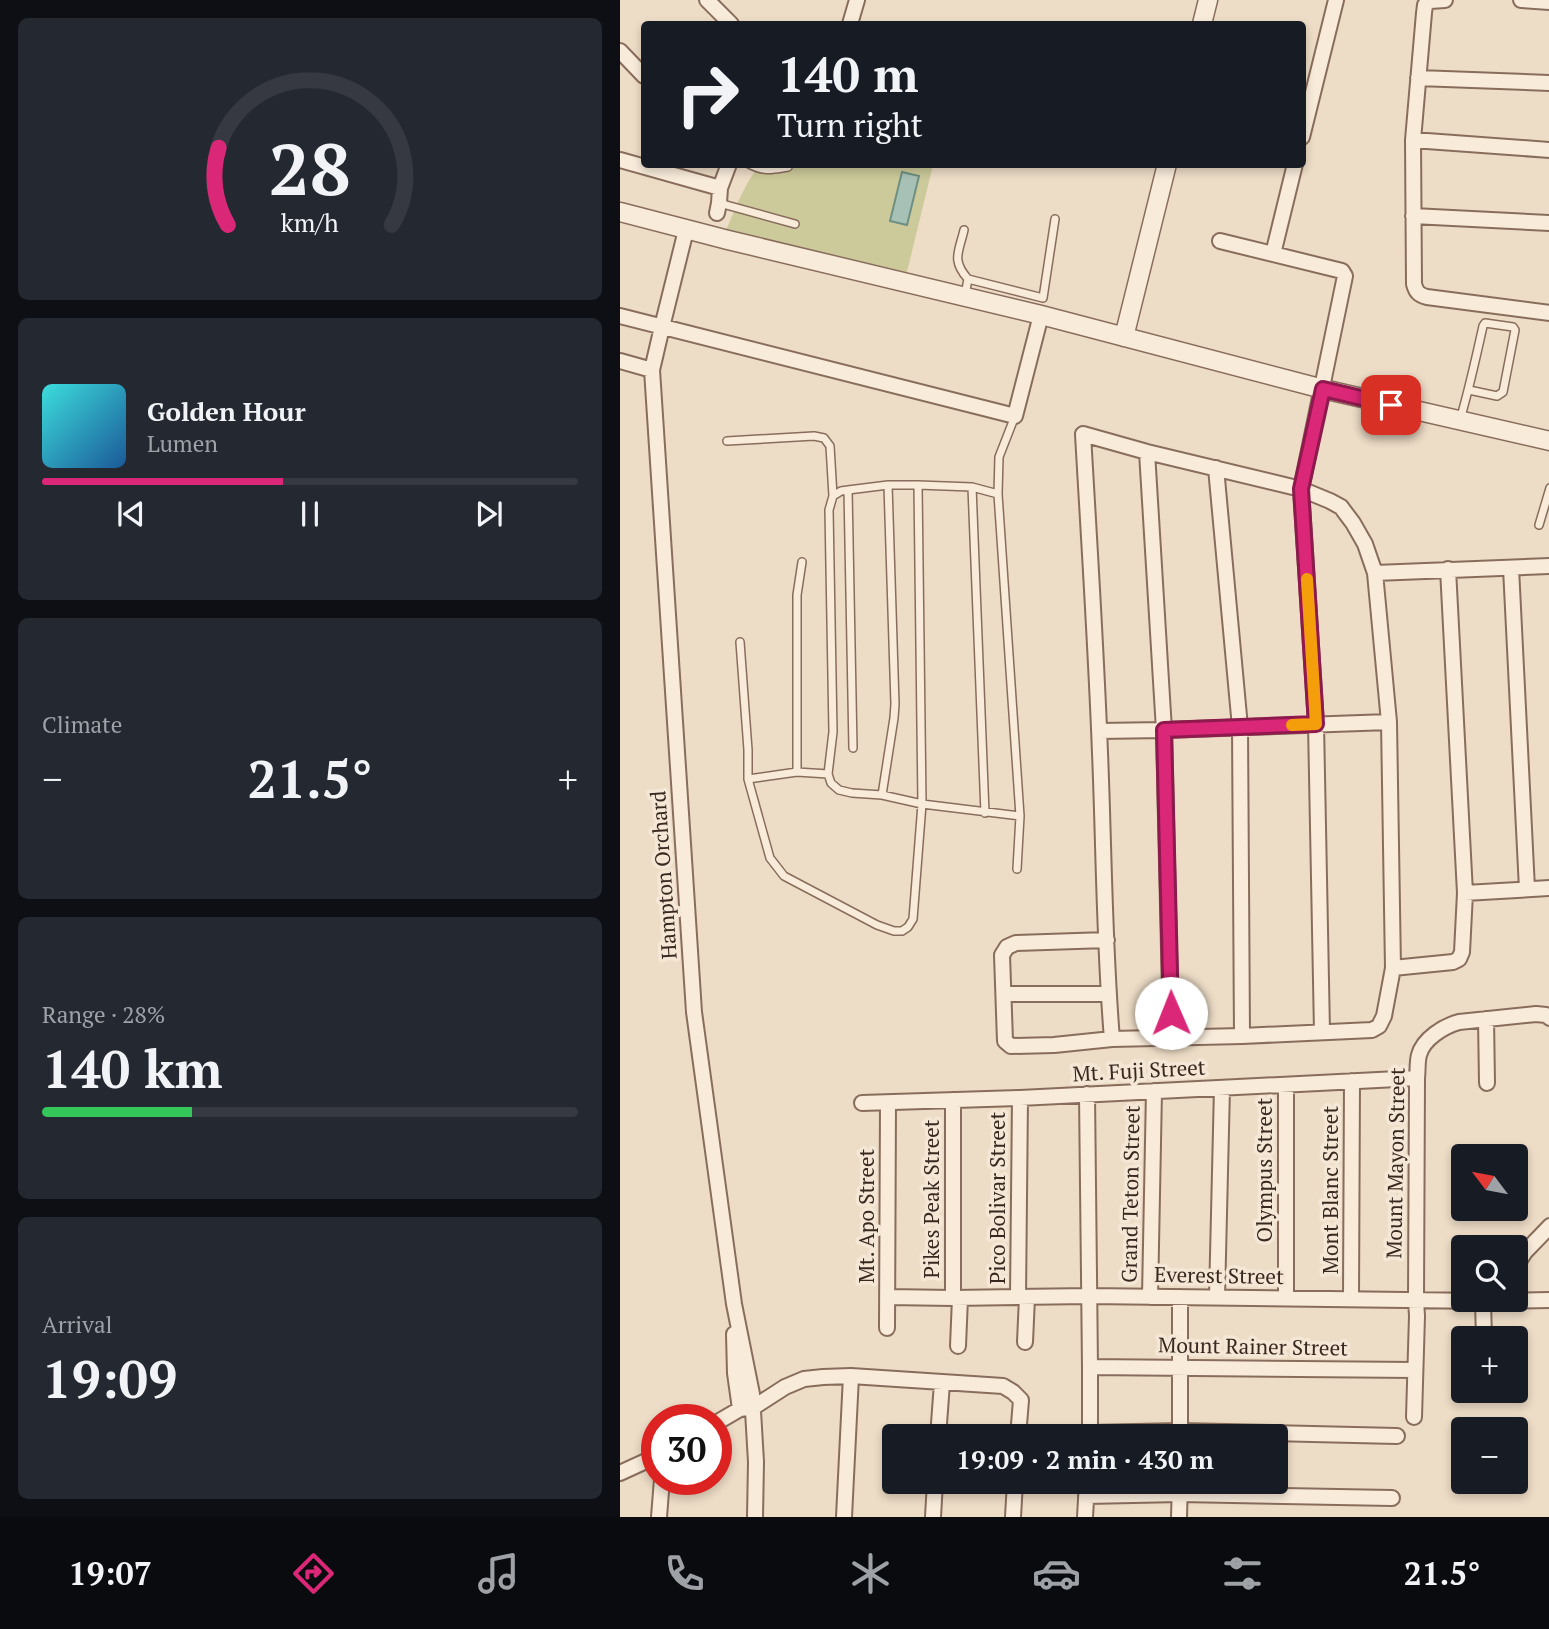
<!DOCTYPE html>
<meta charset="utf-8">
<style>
:root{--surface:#171b24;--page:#242831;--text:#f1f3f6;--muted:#9ea1a6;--line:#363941;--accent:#db2777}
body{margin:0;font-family:"PT Serif",serif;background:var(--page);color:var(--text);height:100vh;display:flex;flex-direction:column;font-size:26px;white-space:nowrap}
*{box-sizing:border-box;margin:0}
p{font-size:23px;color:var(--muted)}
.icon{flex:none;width:38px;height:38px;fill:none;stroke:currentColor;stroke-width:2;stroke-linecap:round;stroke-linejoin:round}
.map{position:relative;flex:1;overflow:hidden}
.panel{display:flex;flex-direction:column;gap:18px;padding:18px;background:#0d0f14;width:620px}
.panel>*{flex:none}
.hud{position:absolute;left:21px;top:21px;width:665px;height:147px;border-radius:7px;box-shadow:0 4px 10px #0003;background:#171b24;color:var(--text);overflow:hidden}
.needle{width:46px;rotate:302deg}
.controls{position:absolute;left:831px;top:1144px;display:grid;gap:14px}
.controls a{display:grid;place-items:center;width:77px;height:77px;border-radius:7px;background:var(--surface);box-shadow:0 4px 10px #0003;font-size:35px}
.speed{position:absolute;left:21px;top:1404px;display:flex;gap:14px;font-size:35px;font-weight:700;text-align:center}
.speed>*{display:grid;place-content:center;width:91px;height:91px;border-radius:50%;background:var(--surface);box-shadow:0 4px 10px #0003;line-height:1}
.speed .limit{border:10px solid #d22;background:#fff;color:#111}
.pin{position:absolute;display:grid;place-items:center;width:60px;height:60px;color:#fff;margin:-30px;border-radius:14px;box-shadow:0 4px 10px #0006}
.me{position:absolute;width:77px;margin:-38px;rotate:359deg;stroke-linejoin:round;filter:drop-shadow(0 0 5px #0008)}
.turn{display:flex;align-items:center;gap:24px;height:147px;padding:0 21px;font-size:32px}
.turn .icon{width:91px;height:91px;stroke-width:2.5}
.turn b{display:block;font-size:49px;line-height:60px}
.big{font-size:52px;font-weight:600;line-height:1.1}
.panel .tile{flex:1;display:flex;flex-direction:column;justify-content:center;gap:10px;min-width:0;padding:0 24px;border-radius:10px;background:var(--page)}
.panel .dial{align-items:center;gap:0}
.dial svg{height:182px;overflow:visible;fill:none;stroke:var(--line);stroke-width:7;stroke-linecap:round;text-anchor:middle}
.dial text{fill:var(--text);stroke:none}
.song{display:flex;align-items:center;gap:21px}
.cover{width:84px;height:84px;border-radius:10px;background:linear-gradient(135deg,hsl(180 70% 55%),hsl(210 70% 35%))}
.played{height:7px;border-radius:4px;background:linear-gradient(90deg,var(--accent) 45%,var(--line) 45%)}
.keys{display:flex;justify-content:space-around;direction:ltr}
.heat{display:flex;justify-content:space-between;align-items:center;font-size:38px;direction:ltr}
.charge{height:10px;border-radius:5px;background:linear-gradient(90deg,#34c759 28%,var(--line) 0)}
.trip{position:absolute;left:262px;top:1424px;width:406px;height:70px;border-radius:7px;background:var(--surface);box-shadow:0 4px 10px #0003;font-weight:600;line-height:70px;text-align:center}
.tabs{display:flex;height:112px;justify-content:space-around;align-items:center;background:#090b0e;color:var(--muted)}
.tabs .icon{width:49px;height:49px}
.tabs .on{color:var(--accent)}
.tabs b{font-size:32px;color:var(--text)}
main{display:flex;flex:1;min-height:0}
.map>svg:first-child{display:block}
.green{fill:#ccca9a}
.water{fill:#a8c1b6;stroke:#6e9082;stroke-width:2}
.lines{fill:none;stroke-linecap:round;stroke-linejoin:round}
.service-casing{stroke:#896d5c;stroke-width:10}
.minor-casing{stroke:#896d5c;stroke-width:18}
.tertiary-casing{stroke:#896d5c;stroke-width:21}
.service{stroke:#f8ebda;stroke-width:7}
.minor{stroke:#f8ebda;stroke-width:14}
.tertiary{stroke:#f8ebda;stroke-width:18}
.route-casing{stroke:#8e194d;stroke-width:18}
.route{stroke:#db2777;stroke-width:12}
.slow{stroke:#f59e0b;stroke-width:12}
.labels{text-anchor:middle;stroke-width:7;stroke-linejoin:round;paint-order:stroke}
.street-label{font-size:21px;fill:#392820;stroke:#f5e7d6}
</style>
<main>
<section class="panel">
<div class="tile dial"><svg viewBox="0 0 100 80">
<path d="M14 69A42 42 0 1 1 86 69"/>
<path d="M14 69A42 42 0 0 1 10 35" stroke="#db2777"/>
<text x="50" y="56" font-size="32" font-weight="700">28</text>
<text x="50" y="72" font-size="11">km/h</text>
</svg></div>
<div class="tile">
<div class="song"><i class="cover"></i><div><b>Golden Hour</b><p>Lumen</p></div></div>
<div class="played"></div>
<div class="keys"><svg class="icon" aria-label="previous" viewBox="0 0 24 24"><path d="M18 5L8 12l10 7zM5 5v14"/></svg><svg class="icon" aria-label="pause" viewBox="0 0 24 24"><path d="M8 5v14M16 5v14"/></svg><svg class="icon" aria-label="next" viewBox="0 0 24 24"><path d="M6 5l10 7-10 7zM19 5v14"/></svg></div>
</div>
<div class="tile"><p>Climate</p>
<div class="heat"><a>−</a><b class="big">21.5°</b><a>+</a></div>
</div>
<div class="tile"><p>Range · 28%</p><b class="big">140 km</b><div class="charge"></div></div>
<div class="tile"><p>Arrival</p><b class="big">19:09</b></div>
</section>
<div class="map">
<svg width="930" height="1517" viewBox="0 0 930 1517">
<rect width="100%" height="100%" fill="#eddcc6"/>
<!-- green -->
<path class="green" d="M140,165h173l-27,111 -183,-39c11,-24 20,-52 37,-72z"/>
<!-- water -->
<path class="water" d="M282,172l17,4 -12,49 -17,-4z"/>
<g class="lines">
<!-- service casing -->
<g class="service-casing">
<path id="service" d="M129,164c15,8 22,6 39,3
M99,203l76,21
M344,230c-5,22 -13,30 4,49l-3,16
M348,279l75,19 12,-79
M395,416l-16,41 -1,37 22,322 -3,53
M840,420c9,-31 16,-62 23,-94l2,-3 28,4 2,3 -12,62 -6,4 -28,-6
M107,441l87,-5 10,2 6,8 3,50
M352,487l13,326
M228,490l5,258
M919,525l11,-37
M182,562l-5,33v177l31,2 3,9 8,7 13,3 30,2 40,9 98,12
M120,642l8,108v29l22,79 14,18 93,49 17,6h8l6,-4 5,-8 9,-115 -4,-319
M208,774l5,-42 -4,-222 4,-14 8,-5 7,-1 40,-5h30l54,2 26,7
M128,779l49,-7
M262,795l12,-77 1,-14 -7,-219"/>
</g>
<!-- minor casing -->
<g class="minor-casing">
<path id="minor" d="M87,0l24,24
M825,0l-15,1 -5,4 -1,8 -11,127 1,144c2,8 5,11 13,13l123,16
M901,0l29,2
M230,24l7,-24
M0,51l24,25
M798,78l132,5
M682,137l34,-137
M793,140l137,10
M0,160l100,28
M97,213l2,-10 1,-15 9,-24
M793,216l137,7
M66,230l-24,97 -10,43 42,642 40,292 18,90 4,68 -1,55
M600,241l122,30 3,5 -44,213 15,235 6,308
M653,254l22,-90
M0,316l395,100 26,-101
M0,361l32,9
M527,452l17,278 7,308
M596,468l24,259 2,309
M891,568l16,321
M755,573l175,-7
M479,731l65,-1 225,-8
M845,893l85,-5
M487,940l-91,3 -9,4 -5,8 3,86 6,5 43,-1 58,-6 130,-3 130,-6 7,-4 5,-10 9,-48 -4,-246 -14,-149 -10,-29 -12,-21 -12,-16 -11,-6 -29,-12 -154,-37 -64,-18c6,106 13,212 17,319 4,95 4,191 12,286
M773,968l60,-6 6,-3 3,-7 3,-59 -17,-324
M384,994h104
M866,1019l1,64
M467,1094l3,273v70
M242,1103l158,-5 397,-20
M896,1266l9,-14 25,-26
M268,1297l65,1 136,-2 394,5 67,-1
M398,1297l2,-199
M530,1297l4,-206
M597,1297l5,-209
M333,1298v-198
M666,1298v-213
M731,1299l1,-218
M863,1301l1,38
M267,1328l1,-225
M114,1334l1,39 5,36
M405,1342l2,-45
M338,1346l2,-48
M470,1367l325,3
M794,1417l3,-101 -1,-16 1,-222c1,-7 0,-16 2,-23 4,-16 25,-29 40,-33l77,-8 10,1 4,3
M96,1423l24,-14 14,-2 31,-20 19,-8 19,-2 28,-1 152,10 10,6 8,8 -3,37
M470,1433l90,-2 217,5
M318,1437l4,-54
M560,1437v-140
M0,1473l37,-17
M466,1496l94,-2 212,4
M39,1517l3,-38
M224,1517l7,-141
M313,1517l2,-35
M393,1517l2,-35
M465,1517l2,-35
M559,1517l1,-35"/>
</g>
<!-- tertiary casing -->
<g class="tertiary-casing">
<path id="tertiary" d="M582,24l6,-24
M0,212l108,28 313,75 282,74 227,52
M504,337l43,-173"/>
</g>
<!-- service -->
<use href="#service" class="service"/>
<!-- minor -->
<use href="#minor" class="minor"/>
<!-- tertiary -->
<use href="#tertiary" class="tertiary"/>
</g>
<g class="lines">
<!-- route casing -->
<g class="route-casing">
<path id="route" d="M551,1013l-7,-283 152,-6 -15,-235 22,-100 68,16"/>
</g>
<!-- route -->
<use href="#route" class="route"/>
<!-- slow -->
<path class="slow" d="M672,725l24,-1 -9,-145"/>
</g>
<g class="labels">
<!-- street labels -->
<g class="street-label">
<text transform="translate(44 875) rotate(-94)" y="7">Hampton Orchard</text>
<text transform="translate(519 1071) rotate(-3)" y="7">Mt. Fuji Street</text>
<text transform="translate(776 1163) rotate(-89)" y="7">Mount Mayon Street</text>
<text transform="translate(645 1170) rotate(-90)" y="7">Olympus Street</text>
<text transform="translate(711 1190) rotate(-90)" y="7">Mont Blanc Street</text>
<text transform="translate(511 1194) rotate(-89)" y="7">Grand Teton Street</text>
<text transform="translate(378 1198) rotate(-90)" y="7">Pico Bolivar Street</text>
<text transform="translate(312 1199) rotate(-90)" y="7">Pikes Peak Street</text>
<text transform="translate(247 1216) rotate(-90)" y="7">Mt. Apo Street</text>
<text transform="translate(599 1276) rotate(1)" y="7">Everest Street</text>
<text transform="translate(633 1347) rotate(1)" y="7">Mount Rainer Street</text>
</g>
</g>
</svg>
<div class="controls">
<a><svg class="needle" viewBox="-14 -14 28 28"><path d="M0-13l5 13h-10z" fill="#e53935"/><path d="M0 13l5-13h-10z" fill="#9ea1a6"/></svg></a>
<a><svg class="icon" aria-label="search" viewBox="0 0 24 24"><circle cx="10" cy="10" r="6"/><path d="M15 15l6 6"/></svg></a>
<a>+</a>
<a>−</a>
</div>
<div class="speed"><div class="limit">30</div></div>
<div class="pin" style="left:771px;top:405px;background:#d93025"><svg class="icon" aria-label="arrive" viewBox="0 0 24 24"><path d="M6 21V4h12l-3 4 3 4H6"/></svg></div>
<svg class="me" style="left:551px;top:1013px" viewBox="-20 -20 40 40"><circle r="19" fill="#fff"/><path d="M0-13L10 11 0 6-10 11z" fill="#db2777"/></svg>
<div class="trip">19:09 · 2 min · 430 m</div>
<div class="hud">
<div class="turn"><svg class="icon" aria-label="right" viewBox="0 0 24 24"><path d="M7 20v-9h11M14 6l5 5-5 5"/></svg><div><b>140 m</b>Turn right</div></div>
</div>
</div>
</main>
<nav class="tabs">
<b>19:07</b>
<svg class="icon on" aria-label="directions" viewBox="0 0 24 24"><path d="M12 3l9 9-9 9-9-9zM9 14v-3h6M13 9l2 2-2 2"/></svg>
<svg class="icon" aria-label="music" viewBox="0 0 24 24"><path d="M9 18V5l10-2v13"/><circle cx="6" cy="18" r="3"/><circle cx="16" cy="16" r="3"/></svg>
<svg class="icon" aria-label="phone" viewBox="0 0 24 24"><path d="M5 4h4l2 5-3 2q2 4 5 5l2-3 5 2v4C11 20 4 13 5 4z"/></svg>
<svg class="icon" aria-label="climate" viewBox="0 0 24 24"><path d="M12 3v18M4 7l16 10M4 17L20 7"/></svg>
<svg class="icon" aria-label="car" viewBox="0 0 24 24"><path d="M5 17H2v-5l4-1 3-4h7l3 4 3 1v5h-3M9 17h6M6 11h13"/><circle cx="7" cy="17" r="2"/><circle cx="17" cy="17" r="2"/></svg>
<svg class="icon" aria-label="filters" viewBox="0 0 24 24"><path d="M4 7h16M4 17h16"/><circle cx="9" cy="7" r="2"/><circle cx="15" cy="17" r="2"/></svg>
<b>21.5°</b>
</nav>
